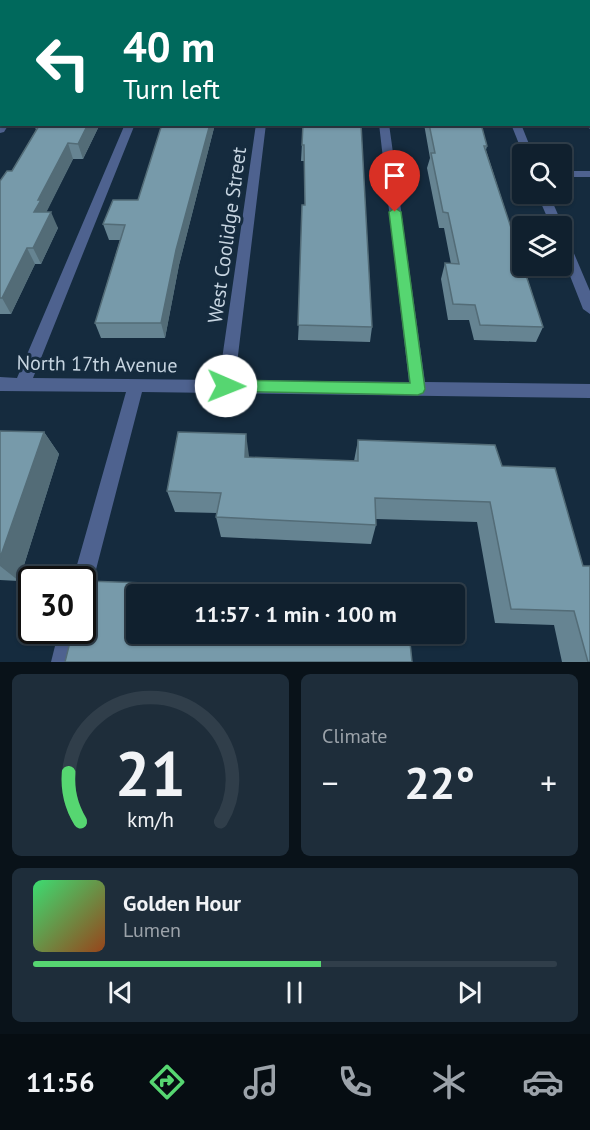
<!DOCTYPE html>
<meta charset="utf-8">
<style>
:root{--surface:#10202e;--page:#1e2d3a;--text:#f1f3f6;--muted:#9ca3aa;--line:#303e4a;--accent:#56d671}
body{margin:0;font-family:"PT Sans",sans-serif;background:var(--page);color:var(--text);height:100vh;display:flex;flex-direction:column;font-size:22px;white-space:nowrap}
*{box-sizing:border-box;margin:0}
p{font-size:20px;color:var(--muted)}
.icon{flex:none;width:33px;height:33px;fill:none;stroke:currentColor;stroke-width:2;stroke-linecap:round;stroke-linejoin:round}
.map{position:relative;height:662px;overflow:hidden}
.drawer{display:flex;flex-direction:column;gap:12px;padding:12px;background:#091219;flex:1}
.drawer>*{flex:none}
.hud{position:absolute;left:0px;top:0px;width:591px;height:126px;box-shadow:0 2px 4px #0004,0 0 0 2px var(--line);background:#00695c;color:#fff;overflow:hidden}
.buttons{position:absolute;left:512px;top:144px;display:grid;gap:12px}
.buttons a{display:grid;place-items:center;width:60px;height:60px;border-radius:6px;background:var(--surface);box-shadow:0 2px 4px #0004,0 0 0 2px var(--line);font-size:30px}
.speed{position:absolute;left:18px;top:566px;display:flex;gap:12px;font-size:30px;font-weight:700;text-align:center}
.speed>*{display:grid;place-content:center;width:78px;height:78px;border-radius:50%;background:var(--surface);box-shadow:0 2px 4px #0004,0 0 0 2px var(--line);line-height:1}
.speed .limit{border:3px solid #111;border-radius:9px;background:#fff;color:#111}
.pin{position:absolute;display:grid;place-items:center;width:51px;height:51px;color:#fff;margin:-62px -26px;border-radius:50% 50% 50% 0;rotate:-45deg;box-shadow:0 0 6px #0007}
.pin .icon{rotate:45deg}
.me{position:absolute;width:66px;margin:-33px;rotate:91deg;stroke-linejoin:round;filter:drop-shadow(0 0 4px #0008)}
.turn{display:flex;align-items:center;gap:21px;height:126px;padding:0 24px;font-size:27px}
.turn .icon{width:78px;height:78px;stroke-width:2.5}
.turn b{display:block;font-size:42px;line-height:51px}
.big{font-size:45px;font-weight:600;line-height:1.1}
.drawer .tile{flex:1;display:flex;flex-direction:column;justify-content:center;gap:9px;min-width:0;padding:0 21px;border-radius:9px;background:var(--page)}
.drawer .dial{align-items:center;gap:0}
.dial svg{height:156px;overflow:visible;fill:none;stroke:var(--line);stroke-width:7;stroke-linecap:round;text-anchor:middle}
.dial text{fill:var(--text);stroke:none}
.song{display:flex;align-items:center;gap:18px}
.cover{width:72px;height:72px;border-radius:9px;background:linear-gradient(135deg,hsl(140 70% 55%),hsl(20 70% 35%))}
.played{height:6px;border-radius:3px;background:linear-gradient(90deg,var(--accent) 55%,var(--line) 55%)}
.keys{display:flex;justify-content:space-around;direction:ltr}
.heat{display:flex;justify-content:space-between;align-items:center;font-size:33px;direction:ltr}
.drawer .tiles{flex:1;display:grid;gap:12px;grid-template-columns:1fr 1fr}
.tile:last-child{grid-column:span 2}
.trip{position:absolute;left:126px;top:584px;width:339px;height:60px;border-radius:6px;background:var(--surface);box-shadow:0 2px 4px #0004,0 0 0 2px var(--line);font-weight:600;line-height:60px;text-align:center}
.tabs{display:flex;height:96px;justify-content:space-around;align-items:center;background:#060d12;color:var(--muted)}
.tabs .icon{width:42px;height:42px}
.tabs .current{color:var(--accent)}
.tabs b{font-size:27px;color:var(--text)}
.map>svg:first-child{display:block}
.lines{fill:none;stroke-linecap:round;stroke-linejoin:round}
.minor{fill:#4e628f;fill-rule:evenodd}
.wall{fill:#668492}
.shaded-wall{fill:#536c77}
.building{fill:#779aaa;stroke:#536c77;stroke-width:1.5}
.route{fill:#56d671;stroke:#388b49;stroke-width:1.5}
.labels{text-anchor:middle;stroke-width:6;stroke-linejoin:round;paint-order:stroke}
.street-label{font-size:20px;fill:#c6d4e0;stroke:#152b3e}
</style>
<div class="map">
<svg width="590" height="662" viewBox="0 0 590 662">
<rect width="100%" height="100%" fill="#152b3e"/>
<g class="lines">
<!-- minor -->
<path class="minor" d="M86,0h8l-9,2z
M178,0h8v2h-8z
M274,0h8v2h-8z
M365,0h8l1,2h-8z
M460,0h8l1,2h-8z
M579,0h8l1,2h-8z
M590,121v8l-6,-5h6z
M0,122l9,2 -5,8 -4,1z
M125,124h10l-102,254 186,2 37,-256h10l-31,256 174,2 -30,-258h10l36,258 165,2v14l-448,-6 -50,193 -3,7 -7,3v-16h-9l53,-187 -126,-1v-14l17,1z
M511,124h10l12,30h-10z
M561,171h29v6h-29z
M537,194h12l14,32 -2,3v-3h-10z
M561,233l6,4 23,54v23l-7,-5 -22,-56z
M59,630h22l-8,32h-22z"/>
</g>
<!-- wall -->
<path class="wall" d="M509,0h50l1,2h-51z
M34,124h66l-17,35h-10l-27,53 12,16 -17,36h-6l-24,50h-11v-133l12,-10 24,-41z
M162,124h53l-36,141 -14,73h-64l-6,-15 25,-83h-11l-6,-16 35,-24z
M303,124l69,203 -2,15 -72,-2 7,-135 -1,-44h-3z
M424,124h57l6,22 -1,4 57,177 -7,15 -62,-2 -5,-20h-21l-7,-41 4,-16 6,1 -7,-36h-5l-12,-60 3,-10z
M0,431l44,1 15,22 -40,127 -19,-1z
M358,440l144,26 53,2 35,194h-28l-8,-37 -59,-2 -18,-101 -101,-3v6l-5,19 -150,-7 -5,-20 1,-4 -42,-1 -8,-21 82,-34 105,4z"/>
<!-- shaded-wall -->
<path class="shaded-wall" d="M44,0h14l-1,2h-14z
M2,51v22l-2,2v-22z
M88,124h12l-17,35 -5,-15z
M210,124h5l-36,141 -14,73 -4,-15 15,-73z
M68,143l5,16 -27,54 -12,-1 4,-12z
M51,212l7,16 -17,36 -8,-16z
M27,248l8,16 -24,50 -9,-16z
M44,432l15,22 -40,127 -19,-15v-8z
M246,434l3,22v23l-4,-22z"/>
<!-- building -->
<path class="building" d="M0,0h44l-1,2h-41v49l-2,2z
M110,0h40l-1,2h-40z
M207,0h34v2h-34z
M309,0h38l1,2h-39z
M395,0h43v2h-42z
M519,0h40l1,2h-40z
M40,124h48l-10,20 -10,-1 -30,57h3l-7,12h17l-18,36h-6l-25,50h-2v-117l7,-10h5z
M162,124h48l-34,126 -15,73h-66l30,-98 -22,-1 10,-24h25z
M303,124h58l11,203 -74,-2 4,-120h3l-1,-60h-2z
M429,124h52l6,22h-3l38,115v5h1l20,61 -63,-2 -5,-20 -22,-1 -8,-41 14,1 -11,-51 -5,-1 -12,-59h4z
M0,431l44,1 -44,126z
M178,432l68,2 -1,23 113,4v-21l137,5 7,21 53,2 28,98h7v96h-2l-14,-51 -63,-2 -21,-107 -115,-4 1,27 -160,-8 5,-24 -54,-2z
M86,581l320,11v2h-270v39h273l3,29h-347l8,-32h9v-35z"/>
<!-- route -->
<path class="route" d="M395,208l6,4 24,177 -2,4 -5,2 -197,-4 -2,-5 2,-4 5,-2 184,3 -21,-171z"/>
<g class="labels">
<!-- street labels -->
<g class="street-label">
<text transform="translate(227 235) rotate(-82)" y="7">West Coolidge Street</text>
<text transform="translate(97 364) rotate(1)" y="7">North 17th Avenue</text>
</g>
</g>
</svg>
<div class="buttons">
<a><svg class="icon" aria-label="search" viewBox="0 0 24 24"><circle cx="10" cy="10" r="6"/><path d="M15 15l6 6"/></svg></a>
<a><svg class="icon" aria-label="layers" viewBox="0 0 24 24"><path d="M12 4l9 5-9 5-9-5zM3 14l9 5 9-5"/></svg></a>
</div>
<div class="speed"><div class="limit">30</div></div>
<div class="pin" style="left:395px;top:212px;background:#d93025"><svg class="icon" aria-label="arrive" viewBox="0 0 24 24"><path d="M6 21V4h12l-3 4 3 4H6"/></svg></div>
<svg class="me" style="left:226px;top:386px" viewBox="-20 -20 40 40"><circle r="19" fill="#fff"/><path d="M0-13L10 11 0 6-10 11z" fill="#56d671"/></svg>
<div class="trip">11:57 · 1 min · 100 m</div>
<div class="hud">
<div class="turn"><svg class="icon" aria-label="left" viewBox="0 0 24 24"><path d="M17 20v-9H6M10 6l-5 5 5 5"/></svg><div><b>40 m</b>Turn left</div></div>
</div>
</div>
<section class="drawer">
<div class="tiles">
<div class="tile dial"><svg viewBox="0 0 100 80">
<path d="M14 69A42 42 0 1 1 86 69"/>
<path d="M14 69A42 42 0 0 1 8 44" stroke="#56d671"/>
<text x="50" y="56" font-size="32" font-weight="700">21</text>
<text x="50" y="72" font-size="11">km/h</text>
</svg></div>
<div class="tile"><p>Climate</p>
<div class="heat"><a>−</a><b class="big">22°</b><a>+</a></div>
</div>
<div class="tile">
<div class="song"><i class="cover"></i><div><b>Golden Hour</b><p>Lumen</p></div></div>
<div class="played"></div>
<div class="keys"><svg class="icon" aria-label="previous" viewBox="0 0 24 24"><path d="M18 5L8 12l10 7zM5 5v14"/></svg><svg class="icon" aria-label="pause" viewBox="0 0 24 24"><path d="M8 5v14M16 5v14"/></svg><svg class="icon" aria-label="next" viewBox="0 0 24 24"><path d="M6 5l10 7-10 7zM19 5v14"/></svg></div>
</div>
</div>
</section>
<nav class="tabs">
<b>11:56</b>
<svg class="icon current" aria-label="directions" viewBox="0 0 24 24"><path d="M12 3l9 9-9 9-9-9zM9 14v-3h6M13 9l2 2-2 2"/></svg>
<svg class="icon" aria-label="music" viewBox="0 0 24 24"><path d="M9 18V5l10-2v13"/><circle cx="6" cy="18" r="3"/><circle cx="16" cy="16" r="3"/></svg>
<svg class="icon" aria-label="phone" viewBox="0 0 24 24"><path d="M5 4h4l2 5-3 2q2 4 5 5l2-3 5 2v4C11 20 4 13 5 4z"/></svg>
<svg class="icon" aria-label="climate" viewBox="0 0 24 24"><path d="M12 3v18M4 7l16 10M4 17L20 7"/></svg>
<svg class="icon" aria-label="car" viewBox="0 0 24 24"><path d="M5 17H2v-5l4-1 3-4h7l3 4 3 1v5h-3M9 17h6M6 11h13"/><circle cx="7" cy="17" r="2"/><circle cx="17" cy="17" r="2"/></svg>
</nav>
